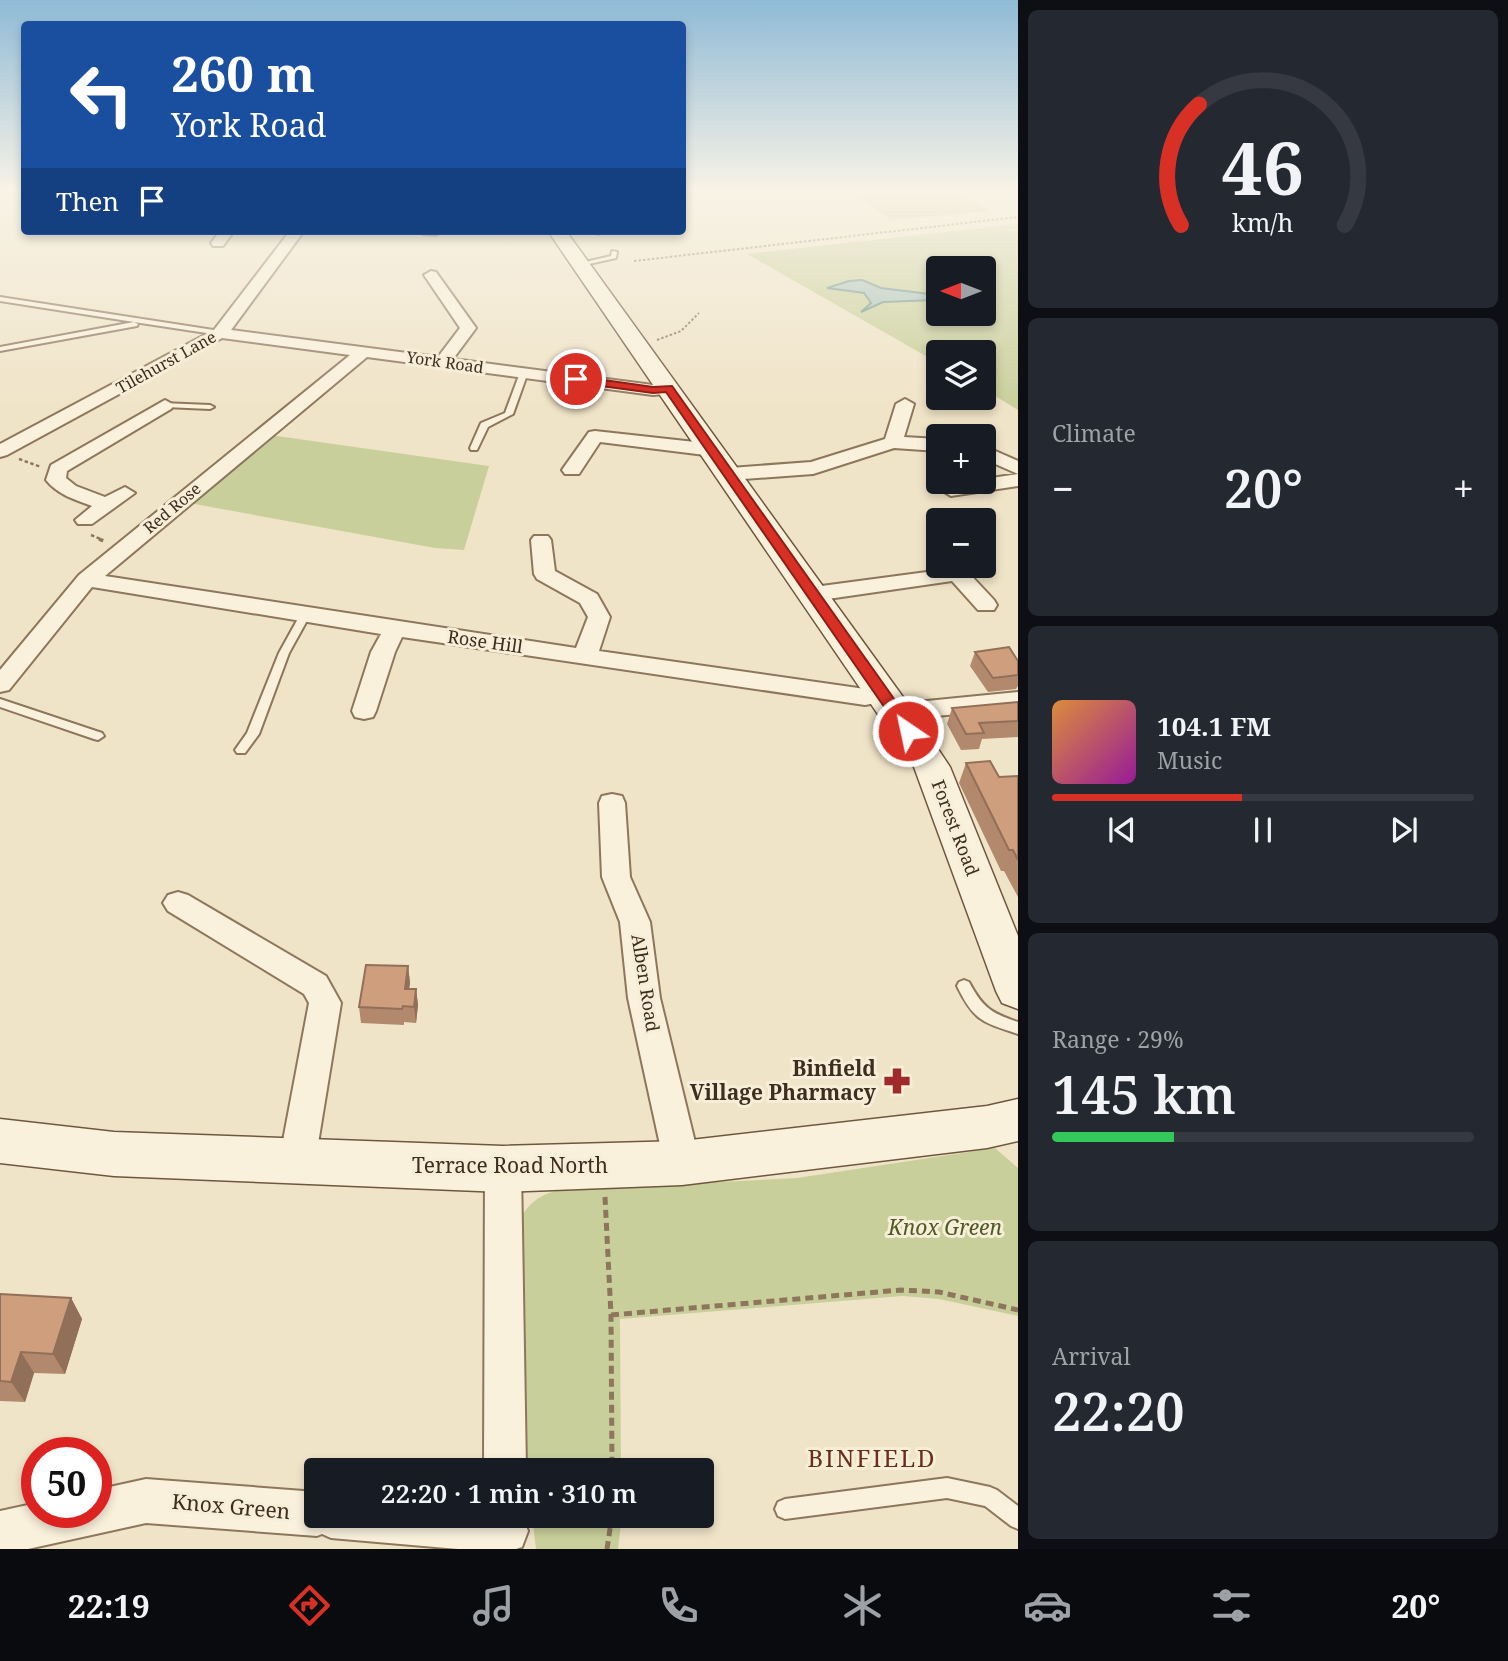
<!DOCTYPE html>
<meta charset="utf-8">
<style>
:root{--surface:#171b24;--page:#242831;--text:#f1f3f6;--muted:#9ea1a6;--line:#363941;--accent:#d93025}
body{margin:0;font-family:"Noto Serif",serif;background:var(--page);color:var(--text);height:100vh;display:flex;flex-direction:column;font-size:26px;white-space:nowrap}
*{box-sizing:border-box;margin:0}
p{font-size:23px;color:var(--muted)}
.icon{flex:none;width:38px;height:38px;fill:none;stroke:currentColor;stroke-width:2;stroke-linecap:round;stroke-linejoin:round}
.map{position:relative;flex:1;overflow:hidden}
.details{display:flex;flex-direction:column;gap:10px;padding:10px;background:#0d0f14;width:490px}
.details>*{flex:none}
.hud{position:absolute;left:21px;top:21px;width:665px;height:214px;border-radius:7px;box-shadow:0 4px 10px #0003;background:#1a4fa0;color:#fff;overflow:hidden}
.needle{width:46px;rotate:270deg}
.fabs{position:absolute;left:926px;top:256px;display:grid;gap:14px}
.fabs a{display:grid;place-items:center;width:70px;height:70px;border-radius:7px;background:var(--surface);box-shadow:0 4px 10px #0003;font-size:35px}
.speed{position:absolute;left:21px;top:1437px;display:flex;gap:14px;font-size:35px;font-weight:700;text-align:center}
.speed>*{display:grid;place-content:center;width:91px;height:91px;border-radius:50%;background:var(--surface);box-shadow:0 4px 10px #0003;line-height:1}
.speed .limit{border:10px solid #d22;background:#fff;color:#111}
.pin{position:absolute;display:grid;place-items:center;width:60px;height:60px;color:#fff;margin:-30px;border:4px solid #fff;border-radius:50%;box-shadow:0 2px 7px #0007}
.me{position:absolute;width:77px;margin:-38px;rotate:326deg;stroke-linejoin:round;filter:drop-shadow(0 0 5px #0008)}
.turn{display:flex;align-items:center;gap:24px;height:147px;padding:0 35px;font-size:32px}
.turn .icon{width:91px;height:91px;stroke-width:2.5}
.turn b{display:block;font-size:49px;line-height:60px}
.then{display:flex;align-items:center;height:66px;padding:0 35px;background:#0003;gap:14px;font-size:26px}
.big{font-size:52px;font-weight:600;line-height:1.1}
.details .card{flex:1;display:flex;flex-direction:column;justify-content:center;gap:10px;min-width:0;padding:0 24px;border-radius:10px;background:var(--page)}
.details .dial{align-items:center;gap:0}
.dial svg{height:182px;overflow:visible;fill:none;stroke:var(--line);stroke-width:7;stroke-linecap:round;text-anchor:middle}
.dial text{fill:var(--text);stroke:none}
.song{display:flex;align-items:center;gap:21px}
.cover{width:84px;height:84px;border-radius:10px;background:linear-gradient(135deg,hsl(30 70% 55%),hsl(300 70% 35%))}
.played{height:7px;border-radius:4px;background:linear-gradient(90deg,var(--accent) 45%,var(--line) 45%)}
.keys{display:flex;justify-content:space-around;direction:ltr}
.heat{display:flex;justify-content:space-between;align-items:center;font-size:38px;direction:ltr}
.charge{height:10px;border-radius:5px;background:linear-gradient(90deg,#34c759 29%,var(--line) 0)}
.trip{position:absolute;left:304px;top:1458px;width:410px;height:70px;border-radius:7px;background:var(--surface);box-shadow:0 4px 10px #0003;font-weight:600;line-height:70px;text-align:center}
.menu{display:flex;height:112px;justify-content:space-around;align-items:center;background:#090b0e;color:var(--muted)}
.menu .icon{width:49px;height:49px}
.menu .on{color:var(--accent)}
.menu b{font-size:32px;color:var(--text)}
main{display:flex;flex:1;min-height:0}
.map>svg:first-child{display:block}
.green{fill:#c9cf9b;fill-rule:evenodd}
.water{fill:#a9c4bc;stroke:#6f938a;stroke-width:2}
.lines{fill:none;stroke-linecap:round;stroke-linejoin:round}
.lane-casing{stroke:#8d765c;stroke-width:4}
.street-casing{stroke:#8d765c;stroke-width:4}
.secondary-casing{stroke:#6f573f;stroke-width:3}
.path-far3{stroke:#8d765c;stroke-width:2;stroke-dasharray:2.5 2;stroke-linecap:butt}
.path-far2{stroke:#8d765c;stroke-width:2.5;stroke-dasharray:3.5 2.5;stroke-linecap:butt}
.path-far1{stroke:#8d765c;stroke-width:3.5;stroke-dasharray:4.5 3.5;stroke-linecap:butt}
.path{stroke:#8d765c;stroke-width:5;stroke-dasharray:8 5;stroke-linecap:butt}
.lane{fill:#faf1dc;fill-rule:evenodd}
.street{fill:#faf1dc;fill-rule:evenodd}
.secondary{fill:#faf1dc;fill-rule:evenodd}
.wall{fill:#b2896c}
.shaded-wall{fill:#916f58}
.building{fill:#cf9f7d;stroke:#916f58;stroke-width:2}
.route{fill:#d93025;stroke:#8d1f18;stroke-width:2}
.labels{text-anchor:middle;stroke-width:6;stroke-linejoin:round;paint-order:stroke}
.far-street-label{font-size:16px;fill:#3d2e20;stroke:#f7eed8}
.street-label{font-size:18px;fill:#3d2e20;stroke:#f7eed8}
.near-poi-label{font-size:21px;font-weight:bold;fill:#3d2e20;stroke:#f7eed8;text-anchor:end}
.near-street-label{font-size:21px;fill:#3d2e20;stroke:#f7eed8}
.near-park-label{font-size:21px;font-style:italic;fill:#4d5a26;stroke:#f7eed8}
.near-quarter-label{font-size:24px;letter-spacing:2px;fill:#6b2e1e;stroke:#f7eed8}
</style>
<main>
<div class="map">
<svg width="1018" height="1549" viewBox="0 0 1018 1549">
<rect width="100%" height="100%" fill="#f0e4c8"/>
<!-- green -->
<path class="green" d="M847,191h108l35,20 -99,9z
M1018,224v186l-34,-21v-37h-46v11l-191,-109zM938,268h46v45h-46z
M270,435l219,31 -25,84 -29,-2 -246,-45z
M995,1148l23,20v148l-79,-17 -37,-3 -282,23 1,151h-93l-5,-40 -6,-207c12,-20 22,-29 44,-33l236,-12z
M532,1516h90l-4,33h-82z"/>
<!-- water -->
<path class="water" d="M862,280l19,8 48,6 4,6 -50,2 -22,10 10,-9 -7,-10 -37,-5 22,-7z"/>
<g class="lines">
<!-- lane casing -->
<g class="lane-casing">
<path id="lane" d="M595,231h6v1l-3,2z
M612,251l5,1 -1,6 -36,8 -3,-2 34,-8z
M0,297l220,34 4,2 -4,2 -86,-13 4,2 -1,2 -137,25v-4l134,-25 -134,-21z
M521,370l7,2 -15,42 -25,13 -11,23h-6l-1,-2 11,-25 24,-10z
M162,403l48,2 4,2 -4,2 -45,-2 -4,-2z
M305,612l5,3 -21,38 -30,81 -14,19h-8l-2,-3 12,-17 32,-80 21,-38z
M0,699l102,34 2,3 -6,4 -4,-1 -94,-32z
M964,980l5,2c14,26 22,31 49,40v12c-36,-12 -44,-13 -61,-48l2,-4z
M947,1478l43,9 7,3 21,16v23l-7,-3 -26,-20 -38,-8 -162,21 -7,-3 -3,-7 3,-7 7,-3z"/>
</g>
<!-- street casing -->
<g class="street-casing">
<path id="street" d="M220,231h14l-11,15h-10l-2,-3z
M290,231h14l-73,99 207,27 22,-29 -36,-53 7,-4 5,1 40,56 -23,31 200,26 16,-1 9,5 -3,4 -22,2 -286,-38 -262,219 471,72 12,-31 -8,-14 -43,-24 -3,-5 -3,-34 3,-4h14l3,4 4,31 42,23 13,23 -11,34 266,38 18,-2 9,3 3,5 -3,5 -27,5 -463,-68 -7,15 -19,59 -3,6 -9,2 -9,-2 -3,-6 19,-59 10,-18 -289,-47 -83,103 -9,2v-22l79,-95 271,-220 -128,-17 -215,117 -7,2v-13l214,-114z
M421,231h22l-7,4 -13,-1z
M905,399l9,5 -10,33 34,2v12l-44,-3 -81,26 -83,6 -10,-6 10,-6 81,-6 74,-23 11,-35z
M165,400l9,5 -3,4 -104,62 -1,7 10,8 29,11 20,-10 10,6 -43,31h-14l-3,-4 17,-14c-16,-6 -34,-11 -46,-26l5,-15z
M595,431l118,13 9,6 -9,6 -113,-14 -21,32h-14l-3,-4 27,-38z
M984,446l34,15v13l-34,-15z
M1018,474v12l-67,10 -10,-6 10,-6z
M957,568l8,1 29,31 3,5 -3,5h-16l-26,-29 -138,20 -8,-2 -3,-5 3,-5 8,-2z
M1018,692v16l-122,12 -9,-2 -3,-6 3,-6 9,-2z
M612,794l10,2 3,7 5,74 20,45 10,76 40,165 -5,11 -13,5 -13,-5 -5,-11 -36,-165 -8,-76 -18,-45 -3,-74 3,-7z
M178,892l10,3 138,81 15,27 -26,159 -5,11 -13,5 -13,-5 -5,-11 30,-159 -5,-9 -136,-83 -5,-8 5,-8z
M503,1153l13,5 5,11 5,301h-42l1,-301 5,-11z
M146,1479l171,13v24h205l6,15 -6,16 -6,2h-58l-127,-11 -9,-4 -5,2 -171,-13 -118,26h-28v-38l37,-8v9h59v-22z"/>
</g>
<!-- secondary casing -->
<g class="secondary-casing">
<path id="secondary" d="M548,231h18l342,473 42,63 68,169v73l-16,-6 -6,-12 -82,-224z
M1018,1099v42l-31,7 -305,37 -179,7 -389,-16 -114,-13v-44l114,13 389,14 179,-5 305,-35z"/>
</g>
<!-- path-far3 -->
<path class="path-far3" d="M634,261l384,-44
M657,340l24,-9 18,-18"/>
<!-- path-far2 -->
<path class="path-far2" d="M19,459l22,8
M91,535l12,5"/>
<!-- path-far1 -->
<path class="path-far1" d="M99,539l7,3"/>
<!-- path -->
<path class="path" d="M605,1197l6,118 1,155
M611,1315l290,-25 38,2 79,18
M607,1549l5,-33"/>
<!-- lane -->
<use href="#lane" class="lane"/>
<!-- street -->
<use href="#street" class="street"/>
<!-- secondary -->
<use href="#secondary" class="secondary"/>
</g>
<!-- wall -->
<path class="wall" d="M975,652l43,9v25l-2,3 -28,3 -18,-26z
M1018,702v35l-36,2 -3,10 -18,1 -14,-26 5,-16z
M966,763l33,14 19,-1v121l-14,-26h-3l-42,-88z
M408,966l2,17 -1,6h7l2,16 -2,18 -12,-1v3l-43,-2 -2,-16z
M0,1294l71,4 11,21 -17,55 -31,-1 -9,29 -25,-1z"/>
<!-- shaded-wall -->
<path class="shaded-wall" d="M408,966l2,17 -4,22 -1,-16z
M416,989l2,16 -2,18 -2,-16z
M71,1298l11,21 -17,55 -12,-20z
M21,1352l13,21 -9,29 -14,-20z"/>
<!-- building -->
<path class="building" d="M1009,647l9,14v14l-25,3 -18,-26z
M1018,702v19l-39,2 5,10 -18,1 -14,-26z
M990,761l9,16 19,-1v84l-5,-10h-4l-43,-87z
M366,965l42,1 -3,23h11l-2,18 -11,-1 -1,3 -43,-2z
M0,1294l71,4 -18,56 -32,-2 -10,30 -11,-1z"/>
<!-- sky -->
<linearGradient id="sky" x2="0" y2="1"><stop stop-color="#8fbad6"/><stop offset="0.47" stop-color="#f8f3e6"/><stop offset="1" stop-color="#f8f3e6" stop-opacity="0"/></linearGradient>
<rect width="1018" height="407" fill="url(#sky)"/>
<!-- route -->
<path class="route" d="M576,376l77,11 19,-1 242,341 2,4 -2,3h-11l-237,-342 -13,1 -81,-11 -1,-3z"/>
<!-- icons -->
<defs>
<g id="pharmacy-bare" transform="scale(2.1)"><path d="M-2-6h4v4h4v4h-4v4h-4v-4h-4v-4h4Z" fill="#9e2a2b" stroke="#f7eed8" stroke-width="2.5" paint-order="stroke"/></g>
</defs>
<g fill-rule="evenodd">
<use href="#pharmacy-bare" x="897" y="1081"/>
</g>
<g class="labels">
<!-- far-street labels -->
<g class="far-street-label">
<text transform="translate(166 362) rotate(-29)" y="6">Tilehurst Lane</text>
<text transform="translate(445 362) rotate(8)" y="6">York Road</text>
<text transform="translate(172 508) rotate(-40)" y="6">Red Rose</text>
</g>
<!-- street labels -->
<g class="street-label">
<text transform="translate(485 642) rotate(8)" y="6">Rose Hill</text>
<text transform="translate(955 828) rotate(69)" y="6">Forest Road</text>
<text transform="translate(645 983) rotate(81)" y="6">Alben Road</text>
</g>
<!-- near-poi labels -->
<g class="near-poi-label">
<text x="876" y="1076">Binfield<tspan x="876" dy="24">Village Pharmacy</tspan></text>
</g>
<!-- near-street labels -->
<g class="near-street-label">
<text x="510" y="1173">Terrace Road North</text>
<text transform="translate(231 1507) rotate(5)" y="7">Knox Green</text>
</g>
<!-- near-park labels -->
<g class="near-park-label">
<text x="945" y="1235">Knox Green</text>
</g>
<!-- near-quarter labels -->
<g class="near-quarter-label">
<text x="872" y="1467">BINFIELD</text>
</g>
</g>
</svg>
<div class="fabs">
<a><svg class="needle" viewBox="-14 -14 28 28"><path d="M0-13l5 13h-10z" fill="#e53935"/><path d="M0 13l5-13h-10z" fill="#9ea1a6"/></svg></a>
<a><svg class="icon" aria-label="layers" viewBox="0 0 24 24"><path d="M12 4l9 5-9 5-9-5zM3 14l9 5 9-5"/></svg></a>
<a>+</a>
<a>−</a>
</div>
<div class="speed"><div class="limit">50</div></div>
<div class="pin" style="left:576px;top:379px;background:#d93025"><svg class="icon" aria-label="arrive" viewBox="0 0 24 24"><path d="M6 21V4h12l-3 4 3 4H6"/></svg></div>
<svg class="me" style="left:908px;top:731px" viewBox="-20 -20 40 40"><circle r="17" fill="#d93025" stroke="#fff" stroke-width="3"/><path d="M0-11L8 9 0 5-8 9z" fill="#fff"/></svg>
<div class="trip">22:20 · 1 min · 310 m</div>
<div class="hud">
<div class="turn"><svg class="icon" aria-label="left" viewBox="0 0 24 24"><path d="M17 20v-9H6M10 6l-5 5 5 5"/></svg><div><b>260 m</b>York Road</div></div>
<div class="then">Then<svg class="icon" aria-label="arrive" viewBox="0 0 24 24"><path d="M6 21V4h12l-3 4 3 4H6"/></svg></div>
</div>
</div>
<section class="details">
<div class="card dial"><svg viewBox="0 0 100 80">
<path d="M14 69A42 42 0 1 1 86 69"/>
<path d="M14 69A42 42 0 0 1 22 16" stroke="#d93025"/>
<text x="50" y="56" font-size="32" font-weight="700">46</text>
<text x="50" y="72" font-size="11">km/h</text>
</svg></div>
<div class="card"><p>Climate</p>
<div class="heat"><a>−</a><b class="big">20°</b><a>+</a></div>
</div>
<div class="card">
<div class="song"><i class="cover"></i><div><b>104.1 FM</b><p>Music</p></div></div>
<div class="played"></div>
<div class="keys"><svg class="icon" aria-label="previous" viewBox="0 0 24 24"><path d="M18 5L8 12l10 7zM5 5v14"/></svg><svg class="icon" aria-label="pause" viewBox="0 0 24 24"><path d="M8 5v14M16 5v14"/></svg><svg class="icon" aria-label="next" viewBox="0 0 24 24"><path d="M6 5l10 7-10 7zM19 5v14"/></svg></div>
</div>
<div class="card"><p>Range · 29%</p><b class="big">145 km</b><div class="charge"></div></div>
<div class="card"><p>Arrival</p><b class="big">22:20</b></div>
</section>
</main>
<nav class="menu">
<b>22:19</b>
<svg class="icon on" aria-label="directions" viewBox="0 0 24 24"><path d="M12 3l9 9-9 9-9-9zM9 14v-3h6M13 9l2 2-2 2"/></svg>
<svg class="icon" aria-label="music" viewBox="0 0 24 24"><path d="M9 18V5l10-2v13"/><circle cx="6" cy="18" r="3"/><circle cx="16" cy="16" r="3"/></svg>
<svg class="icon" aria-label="phone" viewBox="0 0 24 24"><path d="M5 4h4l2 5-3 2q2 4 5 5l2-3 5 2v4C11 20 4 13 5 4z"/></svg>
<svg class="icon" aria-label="climate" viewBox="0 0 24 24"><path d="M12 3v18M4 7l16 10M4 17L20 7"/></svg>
<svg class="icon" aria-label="car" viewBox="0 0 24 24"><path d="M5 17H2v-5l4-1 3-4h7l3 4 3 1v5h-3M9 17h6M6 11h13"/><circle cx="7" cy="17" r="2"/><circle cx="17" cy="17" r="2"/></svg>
<svg class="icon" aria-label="filters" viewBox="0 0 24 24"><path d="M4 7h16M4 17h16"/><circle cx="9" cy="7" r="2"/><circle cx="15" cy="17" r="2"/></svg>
<b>20°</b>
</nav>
